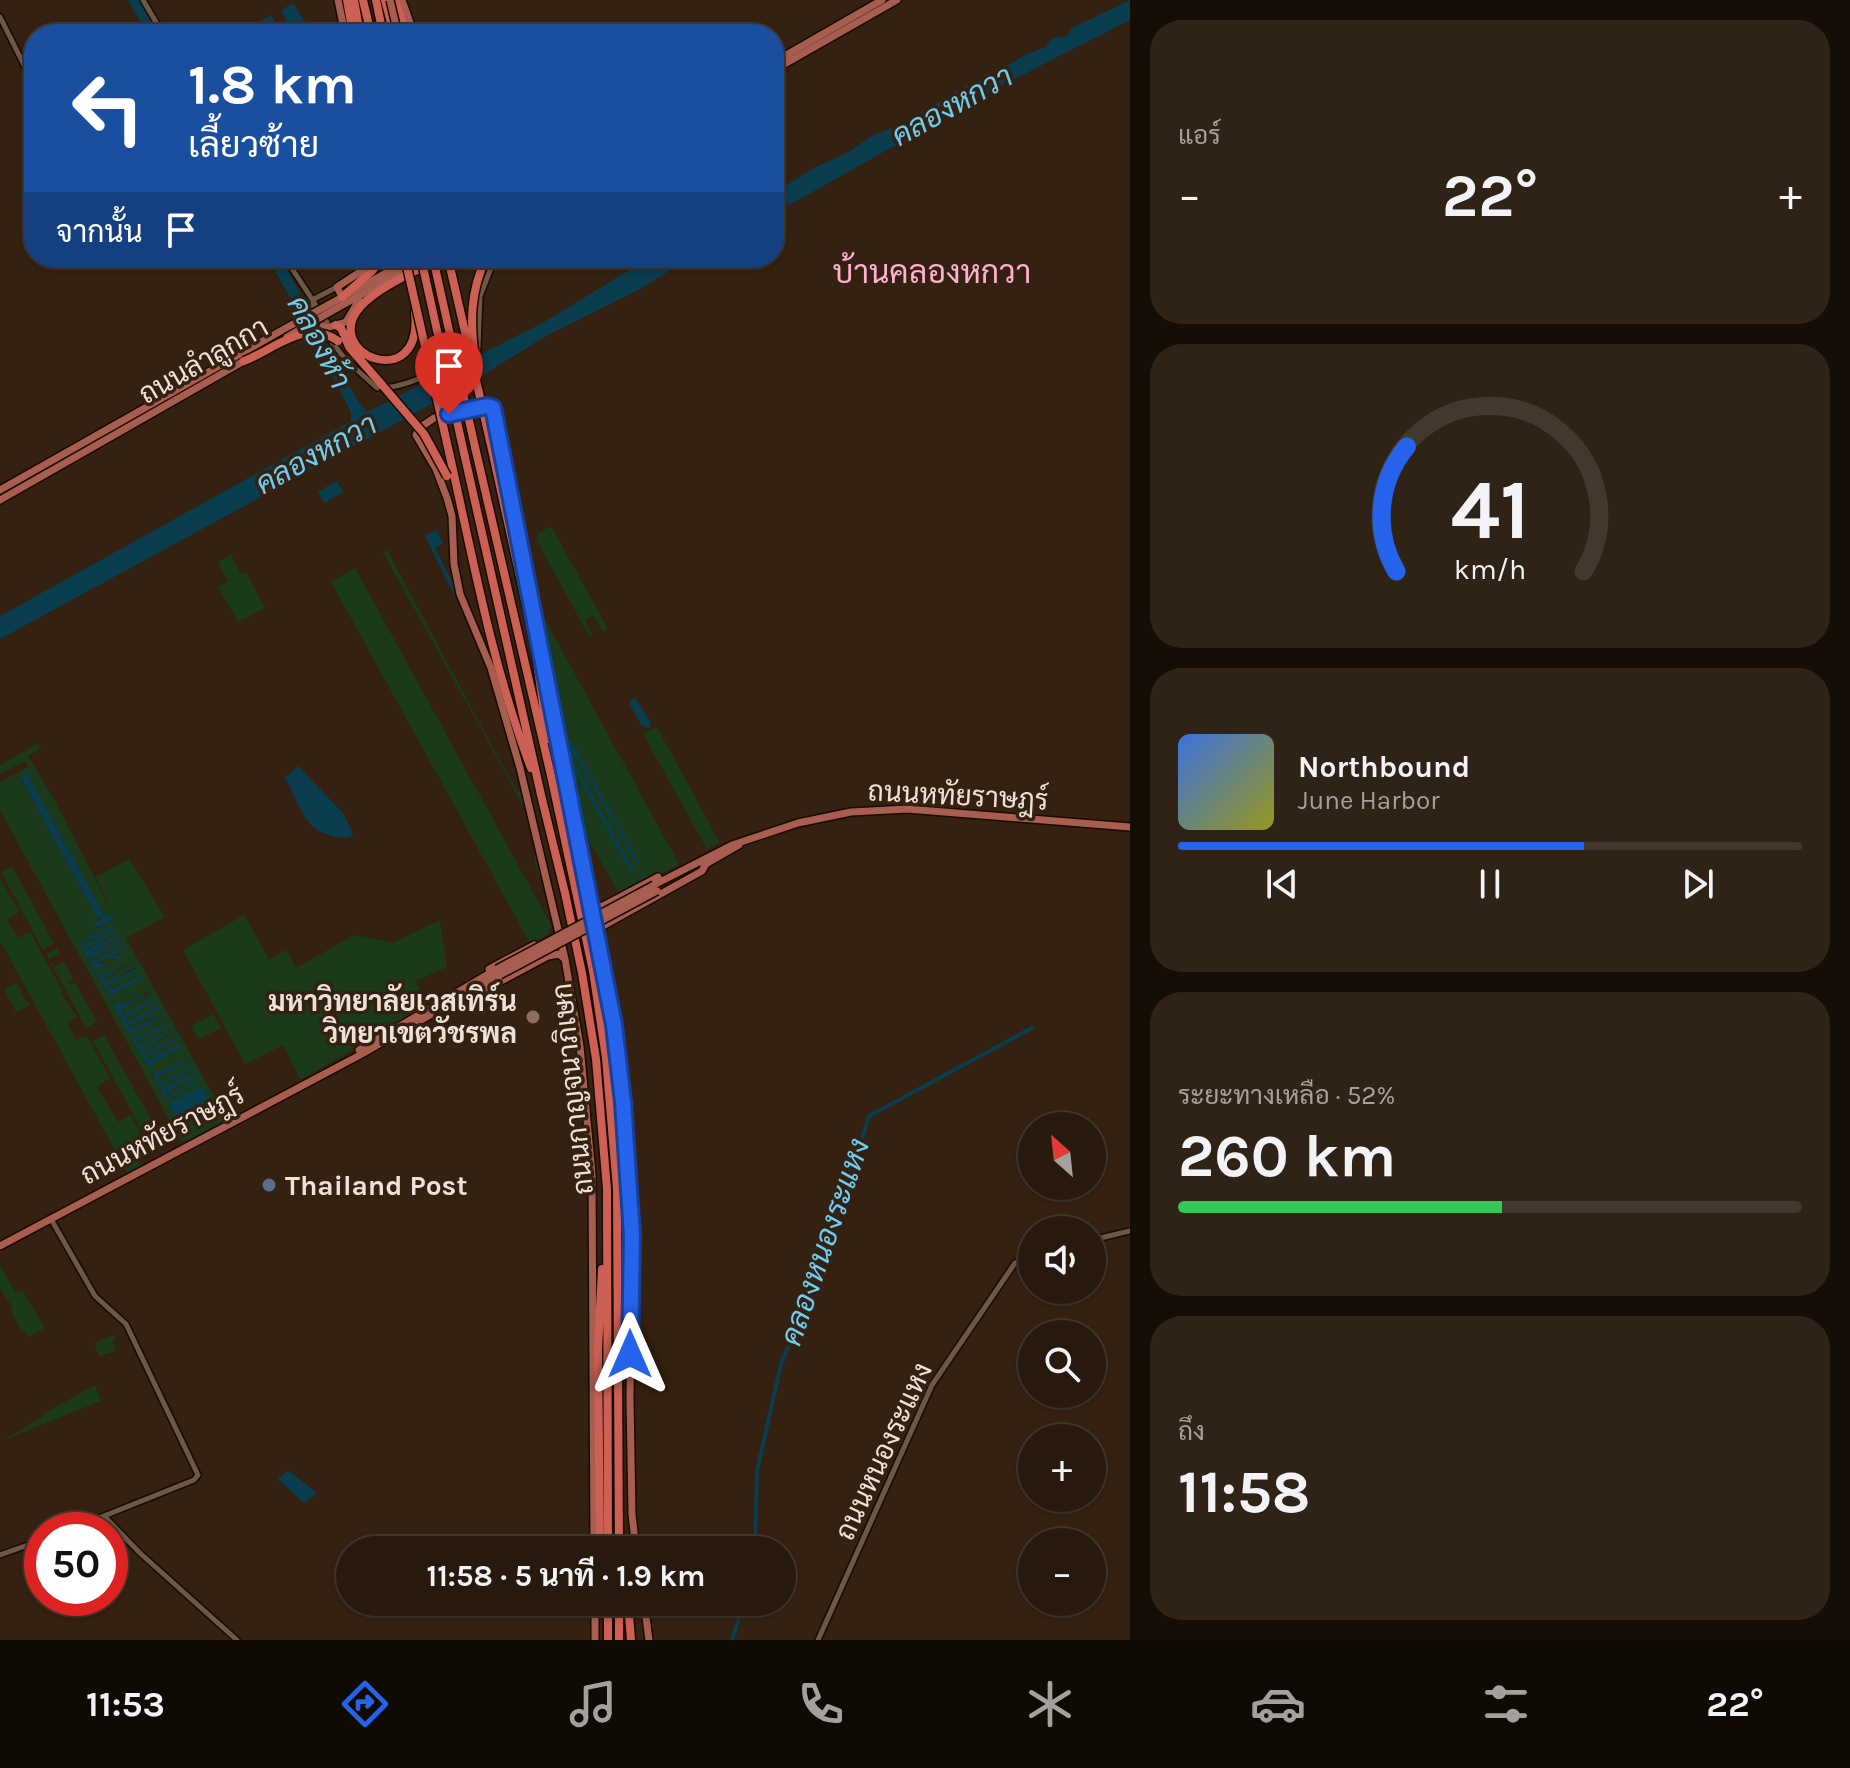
<!DOCTYPE html>
<html lang="th">
<meta charset="utf-8">
<style>
:root{--surface:#27190d;--page:#2f2216;--text:#f1f3f6;--muted:#a4a09d;--line:#43382e;--accent:#2563eb}
body{margin:0;font-family:Karla,Sarabun,sans-serif;background:var(--page);color:var(--text);height:100vh;display:flex;flex-direction:column;font-size:30px;white-space:nowrap}
*{box-sizing:border-box;margin:0}
p{font-size:26px;color:var(--muted)}
.icon{flex:none;width:44px;height:44px;fill:none;stroke:currentColor;stroke-width:2;stroke-linecap:round;stroke-linejoin:round}
.map{position:relative;flex:1;overflow:hidden}
.panel{display:flex;flex-direction:column;gap:20px;padding:20px;background:#150e07;width:720px}
.panel>*{flex:none}
.guide{position:absolute;left:24px;top:24px;width:760px;height:244px;border-radius:32px;box-shadow:0 2px 6px #0004,0 0 0 2px var(--line);background:#1a4fa0;color:#fff;overflow:hidden}
.needle{width:52px;rotate:333deg}
.controls{position:absolute;left:1018px;top:1112px;display:grid;gap:16px}
.controls a{display:grid;place-items:center;width:88px;height:88px;border-radius:50%;background:var(--surface);box-shadow:0 2px 6px #0004,0 0 0 2px var(--line);font-size:40px}
.speed{position:absolute;left:24px;top:1512px;display:flex;gap:16px;font-size:40px;font-weight:700;text-align:center}
.speed>*{display:grid;place-content:center;width:104px;height:104px;border-radius:50%;background:var(--surface);box-shadow:0 2px 6px #0004,0 0 0 2px var(--line);line-height:1}
.speed .limit{border:12px solid #d22;background:#fff;color:#111}
.pin{position:absolute;display:grid;place-items:center;width:68px;height:68px;color:#fff;margin:-82px -34px;border-radius:50% 50% 50% 0;rotate:-45deg;box-shadow:0 0 8px #0007}
.pin .icon{rotate:45deg}
.me{position:absolute;width:88px;margin:-44px;rotate:0deg;stroke-linejoin:round;filter:drop-shadow(0 0 6px #0008)}
.turn{display:flex;align-items:center;gap:28px;height:168px;padding:0 32px;font-size:36px}
.turn .icon{width:104px;height:104px;stroke-width:2.5}
.turn b{display:block;font-size:56px;line-height:68px}
.then{display:flex;align-items:center;height:76px;padding:0 32px;background:#0003;gap:16px;font-size:30px}
.big{font-size:60px;font-weight:700;line-height:1.1}
.panel .tile{flex:1;display:flex;flex-direction:column;justify-content:center;gap:12px;min-width:0;padding:0 28px;border-radius:32px;background:var(--page)}
.panel .dial{align-items:center;gap:0}
.dial svg{height:208px;overflow:visible;fill:none;stroke:var(--line);stroke-width:7;stroke-linecap:round;text-anchor:middle}
.dial text{fill:var(--text);stroke:none}
.song{display:flex;align-items:center;gap:24px}
.cover{width:96px;height:96px;border-radius:12px;background:linear-gradient(135deg,hsl(220 70% 55%),hsl(60 70% 35%))}
.played{height:8px;border-radius:4px;background:linear-gradient(90deg,var(--accent) 65%,var(--line) 65%)}
.keys{display:flex;justify-content:space-around;direction:ltr}
.heat{display:flex;justify-content:space-between;align-items:center;font-size:44px;direction:ltr}
.charge{height:12px;border-radius:6px;background:linear-gradient(90deg,#34c759 52%,var(--line) 0)}
.trip{position:absolute;left:336px;top:1536px;width:460px;height:80px;border-radius:40px;background:var(--surface);box-shadow:0 2px 6px #0004,0 0 0 2px var(--line);font-weight:700;line-height:80px;text-align:center}
.tabs{display:flex;height:128px;justify-content:space-around;align-items:center;background:#100a05;color:var(--muted)}
.tabs .icon{width:56px;height:56px}
.tabs .on{color:var(--accent)}
.tabs b{font-size:36px;color:var(--text)}
main{display:flex;flex:1;min-height:0}
.map>svg:first-child{display:block}
.green{fill:#1b3a1b;fill-rule:evenodd}
.water{fill:#0a3d4e}
.lines{fill:none;stroke-linecap:round;stroke-linejoin:round}
.canal{stroke:#0a3d4e;stroke-width:4}
.minor-casing{stroke:#1b0a00;stroke-width:8}
.major-casing{stroke:#1b0a00;stroke-width:10}
.highway-casing{stroke:#1b0a00;stroke-width:11}
.minor{stroke:#6d5846;stroke-width:5}
.major{stroke:#a75d4f;stroke-width:7}
.highway{stroke:#cd6055;stroke-width:8}
.major-bridge-casing{stroke:#1b0a00;stroke-width:10;stroke-linecap:butt}
.highway-bridge-casing{stroke:#1b0a00;stroke-width:11;stroke-linecap:butt}
.major-bridge{stroke:#a75d4f;stroke-width:7}
.highway-bridge{stroke:#cd6055;stroke-width:8}
.route-casing{stroke:#184099;stroke-width:20}
.route{stroke:#2563eb;stroke-width:14}
.education-dot{fill:#8d6e63;stroke:#342111;stroke-width:3}
.service-dot{fill:#5c6f8a;stroke:#342111;stroke-width:3}
.labels{text-anchor:middle;stroke-width:7;stroke-linejoin:round;paint-order:stroke}
.street-label{font-size:28px;fill:#eee1d7;stroke:#342111}
.poi-label{font-size:28px;font-weight:bold;fill:#eee1d7;stroke:#342111;text-anchor:end}
.water-label{font-size:30px;font-style:italic;fill:#6dccf0;stroke:#342111}
.quarter-label{font-size:32px;fill:#ffb0d0;stroke:#342111}
</style>
<main>
<div class="map">
<svg width="1130" height="1640" viewBox="0 0 1130 1640">
<rect width="100%" height="100%" fill="#342111"/>
<!-- green -->
<path class="green" d="M551,526l57,103 -5,3 -9,-16 -9,4 7,14 -3,2 -53,-97 3,-6z
M387,550l113,211 18,31 4,-2 23,96 -10,-20v-19l-10,-38 -142,-257z
M231,555l10,19 5,-2 19,36 -27,14 -20,-35 10,-6 -10,-19z
M355,568l196,357 -4,10 -17,8 -199,-361z
M537,605l142,259 -59,31 -46,-80z
M657,727l63,116 -13,6 -64,-115z
M37,744l4,4 -13,8 28,47 56,109 -16,-35 33,-18 36,58 -39,21 101,182 -45,23 -182,-333v-28l29,-16 -4,-5 -25,13v-9zM27,773l77,142 9,4 -17,9 -2,-4 8,-7 -5,-1 -77,-138zM111,925l1,3 -29,16v2l33,-14 -32,17 1,2 34,-16 1,2 -27,14 8,-1 20,-10 2,2 -29,16 -5,-2 -1,3 5,3 33,-18 1,2 -16,9 6,1 10,-6 -13,10 -5,-3 -13,6 13,-2 -15,9 -12,-21 -2,-7zM134,962l-31,16 3,5 29,-15 3,2 -30,15 2,5 31,-15 -29,19 1,7 -16,-28 5,2zM149,991l2,2 -31,17 3,5 32,-15 -30,18 2,5 32,-17 1,2 -32,18 2,5 26,-15h7l-31,17 4,6 30,-14 -28,16 2,5 32,-17 1,3 -32,17 3,4 31,-16 2,2 -32,17 3,5 30,-16 -29,21 -34,-58 2,-4 2,3zM187,1058l1,3 -30,16 2,5 32,-16v2l-30,17 1,4 32,-17 1,3 -31,17 2,4 31,-16 -31,20 -15,-28 3,-2 2,3zM201,1086l10,18 -32,17 -10,-18z
M12,866l42,77 -11,7 -42,-78z
M0,878l19,34 -12,8 11,18 12,-6 33,60 -2,2 16,23 -10,5 9,18 11,-4 23,42 -13,9 21,35 13,-7 12,24 -11,7 10,20 -14,8 -128,-233z
M244,915l25,44 18,-9 9,18 58,-33 39,8 47,-23 7,47 -31,14 10,24 -125,75 -18,-35 -38,19 -62,-114z
M57,948l3,5 -11,6 5,8 10,-5 9,16 -6,4 3,2 5,-2 22,40 -11,6 -40,-74z
M17,982l9,21 2,-2 2,4 -14,7 -12,-23z
M213,1014l8,14 -22,11 -8,-13z
M104,1035l54,97 -12,6 -53,-97z
M0,1265l16,28 6,-3 23,38 -16,9 -4,-6 -3,1 -11,-21 2,-3 -13,-19z
M114,1335l2,5 -4,2 4,9 -17,5 -5,-13z
M95,1385l6,16 -97,39 38,-23 1,-3z"/>
<!-- water -->
<path class="water" d="M128,0h13l20,34h-14z
M1130,0v20l-135,69 -202,114 -19,8v-18l38,-24 38,-18 20,-14 36,-15 54,-33 36,-16 29,-18 20,-8 7,-9 15,-2 5,-8z
M293,3l16,25 -16,6 -12,-24z
M271,15l7,11 -16,8h-5l-4,-9z
M267,258h14l75,140 11,14 179,-91 103,-63h41l-48,30 -98,49 -70,44 -474,258v-23l351,-195v-9l-55,-105z
M336,481l8,11 -20,11 -6,-11z
M436,530l7,13 -8,5 23,45 -4,2 -29,-59z
M635,697l15,24 1,5 -4,2 -5,-2 -13,-23z
M569,742l4,2 67,120 -1,3 -64,-112 -2,5 62,112 -4,1 -61,-111z
M298,766l46,48 9,21c-10,7 -33,-1 -42,-10 -11,-12 -18,-33 -26,-47z
M27,773l77,142 10,2 -3,4 -16,7 -1,-4 8,-6 -5,-1 -77,-140z
M111,925l2,3 -30,15v3l33,-16 1,2 -32,17v2l34,-17 1,3 -27,14 8,-1 21,-10 1,2 -30,16 -4,-2 -1,3 5,3 33,-18 1,2 -15,9 5,1 11,-6v2l-12,7 -7,-2 -13,6h13l-15,7 -12,-21 -2,-7z
M134,960l-31,18 3,4 32,-14 1,2 -31,15 2,5 31,-15 2,3 -31,16 1,7 -16,-28 6,1z
M151,991l-30,19 2,5 31,-17 2,2 -31,18 2,5 32,-18 1,3 -32,19 3,3 31,-16 1,2 -31,18 4,5 29,-15 2,2 -29,15 2,5 32,-17 1,2 -31,18 2,4 32,-16 1,2 -31,17 2,4 31,-16 1,3 -32,20 -34,-61 1,-3 6,-1 1,3z
M187,1058l2,2 -31,17 3,5 31,-17 1,3 -31,16 1,4 33,-16 1,3 -32,18 3,3 31,-17 1,2 -34,19 -14,-29 3,-2 2,4z
M201,1086l12,16 -30,17 -6,1 -8,-17z
M288,1470l29,23 -13,10 -26,-24z"/>
<g class="lines">
<!-- canal -->
<path class="canal" d="M755,1550l2,-79 24,-107 47,-114 41,-134 163,-88
M732,1640l12,-38"/>
<!-- minor casing -->
<g class="minor-casing">
<path id="minor" d="M143,0l20,34
M0,17l34,68
M285,258l42,64
M314,299l-1,6 3,8
M314,299l23,-12
M327,336l19,24 31,28c32,1 73,-24 101,-40l2,-52 15,-38
M51,1219l44,77 31,28 72,151 -4,5 -125,50
M1092,1240l38,-9
M105,1517l36,37 96,86
M0,1555l42,-15
M818,1640l114,-255 83,-122 17,-7"/>
</g>
<!-- major casing -->
<g class="major-casing">
<path id="major" d="M338,0l7,34
M402,0l12,34
M774,62l108,-62
M774,70l123,-70
M342,297l-5,-10 23,-15 13,-14
M328,305l85,-47
M330,312l97,-54
M323,326l3,2 20,-6 13,-22
M0,490l286,-162
M0,500l244,-139
M704,865l35,-20
M654,885l78,-40 66,-22 53,-11 56,-3 223,18
M592,907l11,-1 55,-29
M598,934l5,-8 99,-55 4,-7
M489,969l45,-24
M467,999l81,-43 11,-2 6,5
M359,1050l138,-81
M0,1246l360,-191 140,-80
M594,1550l-2,-376 -12,-128 -15,-87 -45,-191 -29,-100 -31,-74 -6,-30 -2,-48 -5,-18 -11,-29 -20,-34 2,-6 16,-11 53,-12 6,2 1,5 54,266 9,66 41,189 16,91 9,77 9,133 -2,164 2,115 4,36
M595,1602v38
M644,1602l5,38"/>
</g>
<!-- highway casing -->
<g class="highway-casing">
<path id="highway" d="M347,0l6,34
M354,0l6,34
M363,0l8,34
M376,0l7,34
M385,0l9,34
M395,0l11,34
M342,297l30,-26 10,-13
M415,312c9,84 -97,42 -54,-6 20,-21 54,-34 80,-48
M336,325l5,3 8,19 34,39
M490,441l44,199 14,99
M475,447l77,333 41,191 13,87 11,131 2,361
M449,452c24,106 43,214 82,316
M464,453l77,342 24,98 17,80 14,86 11,130 1,361
M600,1550l-2,-200 4,-81
M608,1602v38
M628,1602l3,38
M619,1640v-38"/>
</g>
<!-- minor -->
<use href="#minor" class="minor"/>
<!-- major -->
<use href="#major" class="major"/>
<!-- highway -->
<use href="#highway" class="highway"/>
<!-- major-bridge casing -->
<g class="major-bridge-casing">
<path id="major-bridge" d="M390,0l8,34
M286,328l42,-23
M287,337l43,-25
M497,969l157,-84
M500,975l157,-84"/>
</g>
<!-- highway-bridge casing -->
<g class="highway-bridge-casing">
<path id="highway-bridge" d="M405,258l44,194
M421,258l43,195
M433,258l42,189
M448,258l42,183
M475,358c-5,-36 -5,-66 11,-100
M244,361c31,-12 62,-43 94,-20
M383,386l41,48 23,42"/>
</g>
<!-- major-bridge -->
<use href="#major-bridge" class="major-bridge"/>
<!-- highway-bridge -->
<use href="#highway-bridge" class="highway-bridge"/>
</g>
<g class="lines">
<!-- route casing -->
<g class="route-casing">
<path id="route" d="M449,414l38,-8 6,2 1,5 120,612 9,77 9,133 -2,119"/>
</g>
<!-- route -->
<use href="#route" class="route"/>
</g>
<!-- markers -->
<circle class="education-dot" cx="533" cy="1017" r="8"/>
<circle class="service-dot" cx="269" cy="1185" r="8"/>
<g class="labels">
<!-- street labels -->
<g class="street-label">
<text transform="translate(203 360) rotate(-30)" y="10">ถนนลำลูกกา</text>
<text transform="translate(958 795) rotate(3)" y="10">ถนนหทัยราษฎร์</text>
<text transform="translate(572 1089) rotate(-96)" y="10">ถนนกาญจนาภิเษก</text>
<text transform="translate(162 1134) rotate(-28)" y="10">ถนนหทัยราษฎร์</text>
<text transform="translate(883 1451) rotate(-65)" y="10">ถนนหนองระแหง</text>
</g>
<!-- poi labels -->
<g class="poi-label">
<text x="517" y="1011">มหาวิทยาลัยเวสเทิร์น<tspan x="517" dy="32">วิทยาเขตวัชรพล</tspan></text>
<text x="285" y="1195" text-anchor="start">Thailand Post</text>
</g>
<!-- water labels -->
<g class="water-label">
<text transform="translate(952 106) rotate(-29)" y="10">คลองหกวา</text>
<text transform="translate(319 342) rotate(62)" y="10">คลองห้า</text>
<text transform="translate(316 454) rotate(-29)" y="10">คลองหกวา</text>
<text transform="translate(825 1242) rotate(-71)" y="10">คลองหนองระแหง</text>
</g>
<!-- quarter labels -->
<g class="quarter-label">
<text x="932" y="283">บ้านคลองหกวา</text>
</g>
</g>
</svg>
<div class="controls">
<a><svg class="needle" viewBox="-14 -14 28 28"><path d="M0-13l5 13h-10z" fill="#e53935"/><path d="M0 13l5-13h-10z" fill="#a4a09d"/></svg></a>
<a><svg class="icon" aria-label="sound" viewBox="0 0 24 24"><path d="M4 9h4l5-4v14l-5-4H4zM17 9q2 3 0 6"/></svg></a>
<a><svg class="icon" aria-label="search" viewBox="0 0 24 24"><circle cx="10" cy="10" r="6"/><path d="M15 15l6 6"/></svg></a>
<a>+</a>
<a>−</a>
</div>
<div class="speed"><div class="limit">50</div></div>
<div class="pin" style="left:449px;top:414px;background:#d93025"><svg class="icon" aria-label="arrive" viewBox="0 0 24 24"><path d="M6 21V4h12l-3 4 3 4H6"/></svg></div>
<svg class="me" style="left:630px;top:1354px" viewBox="-20 -20 40 40"><path d="M0-17L14 15 0 8-14 15z" fill="#2563eb" stroke="#fff" stroke-width="4"/></svg>
<div class="trip">11:58 · 5 นาที · 1.9 km</div>
<div class="guide">
<div class="turn"><svg class="icon" aria-label="left" viewBox="0 0 24 24"><path d="M17 20v-9H6M10 6l-5 5 5 5"/></svg><div><b>1.8 km</b>เลี้ยวซ้าย</div></div>
<div class="then">จากนั้น<svg class="icon" aria-label="arrive" viewBox="0 0 24 24"><path d="M6 21V4h12l-3 4 3 4H6"/></svg></div>
</div>
</div>
<section class="panel">
<div class="tile"><p>แอร์</p>
<div class="heat"><a>−</a><b class="big">22°</b><a>+</a></div>
</div>
<div class="tile dial"><svg viewBox="0 0 100 80">
<path d="M14 69A42 42 0 1 1 86 69"/>
<path d="M14 69A42 42 0 0 1 18 21" stroke="#2563eb"/>
<text x="50" y="56" font-size="32" font-weight="700">41</text>
<text x="50" y="72" font-size="11">km/h</text>
</svg></div>
<div class="tile">
<div class="song"><i class="cover"></i><div><b>Northbound</b><p>June Harbor</p></div></div>
<div class="played"></div>
<div class="keys"><svg class="icon" aria-label="previous" viewBox="0 0 24 24"><path d="M18 5L8 12l10 7zM5 5v14"/></svg><svg class="icon" aria-label="pause" viewBox="0 0 24 24"><path d="M8 5v14M16 5v14"/></svg><svg class="icon" aria-label="next" viewBox="0 0 24 24"><path d="M6 5l10 7-10 7zM19 5v14"/></svg></div>
</div>
<div class="tile"><p>ระยะทางเหลือ · 52%</p><b class="big">260 km</b><div class="charge"></div></div>
<div class="tile"><p>ถึง</p><b class="big">11:58</b></div>
</section>
</main>
<nav class="tabs">
<b>11:53</b>
<svg class="icon on" aria-label="directions" viewBox="0 0 24 24"><path d="M12 3l9 9-9 9-9-9zM9 14v-3h6M13 9l2 2-2 2"/></svg>
<svg class="icon" aria-label="music" viewBox="0 0 24 24"><path d="M9 18V5l10-2v13"/><circle cx="6" cy="18" r="3"/><circle cx="16" cy="16" r="3"/></svg>
<svg class="icon" aria-label="phone" viewBox="0 0 24 24"><path d="M5 4h4l2 5-3 2q2 4 5 5l2-3 5 2v4C11 20 4 13 5 4z"/></svg>
<svg class="icon" aria-label="climate" viewBox="0 0 24 24"><path d="M12 3v18M4 7l16 10M4 17L20 7"/></svg>
<svg class="icon" aria-label="car" viewBox="0 0 24 24"><path d="M5 17H2v-5l4-1 3-4h7l3 4 3 1v5h-3M9 17h6M6 11h13"/><circle cx="7" cy="17" r="2"/><circle cx="17" cy="17" r="2"/></svg>
<svg class="icon" aria-label="filters" viewBox="0 0 24 24"><path d="M4 7h16M4 17h16"/><circle cx="9" cy="7" r="2"/><circle cx="15" cy="17" r="2"/></svg>
<b>22°</b>
</nav>
